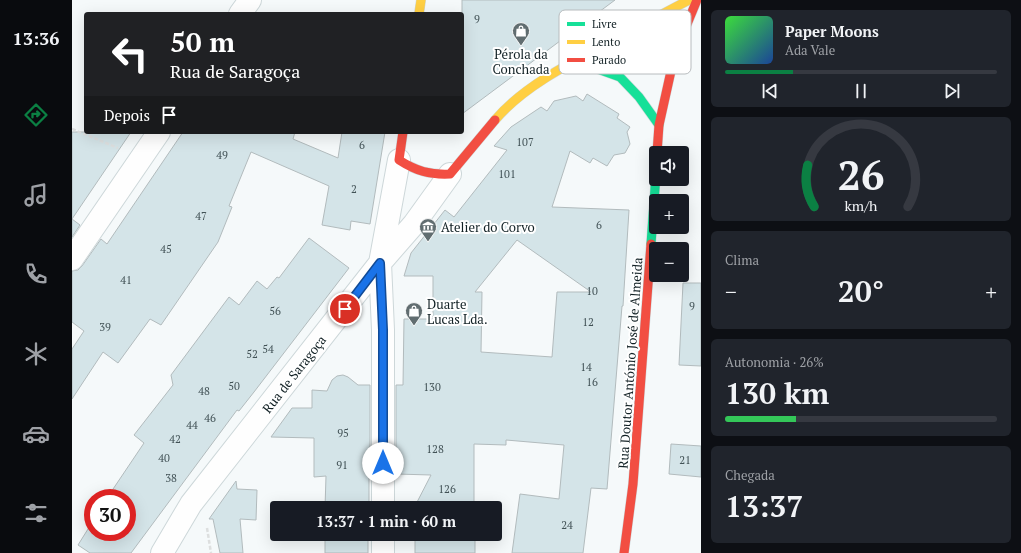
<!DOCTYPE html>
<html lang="pt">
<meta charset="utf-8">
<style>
:root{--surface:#171b24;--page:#20242c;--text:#f1f3f6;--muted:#9ea1a6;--line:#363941;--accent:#0b8043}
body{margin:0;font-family:"PT Serif",serif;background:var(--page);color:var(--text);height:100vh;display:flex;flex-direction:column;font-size:15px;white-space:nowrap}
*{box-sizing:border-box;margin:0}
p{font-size:13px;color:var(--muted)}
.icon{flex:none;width:22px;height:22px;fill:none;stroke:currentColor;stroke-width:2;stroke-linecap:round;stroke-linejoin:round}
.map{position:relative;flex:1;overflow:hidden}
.panel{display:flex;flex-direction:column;gap:10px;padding:10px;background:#0d0f14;width:320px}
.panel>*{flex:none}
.top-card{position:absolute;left:12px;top:12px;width:380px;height:122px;border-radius:4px;box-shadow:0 4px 16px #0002;background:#202124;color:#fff;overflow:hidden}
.tools{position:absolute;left:577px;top:146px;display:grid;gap:8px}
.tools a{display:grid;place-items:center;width:40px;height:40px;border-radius:4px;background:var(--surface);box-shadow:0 4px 16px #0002;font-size:20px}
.speed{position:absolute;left:12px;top:489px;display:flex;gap:8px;font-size:20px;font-weight:700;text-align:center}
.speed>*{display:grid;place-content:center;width:52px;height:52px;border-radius:50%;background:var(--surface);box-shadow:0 4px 16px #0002;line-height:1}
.speed .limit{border:6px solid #d22;background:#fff;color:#111}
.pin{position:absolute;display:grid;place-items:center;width:34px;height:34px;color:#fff;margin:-17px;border:2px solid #fff;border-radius:50%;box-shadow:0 1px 4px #0007}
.me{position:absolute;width:44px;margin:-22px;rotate:0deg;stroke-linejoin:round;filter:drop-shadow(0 0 3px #0008)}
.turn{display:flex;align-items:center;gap:14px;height:84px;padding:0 20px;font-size:18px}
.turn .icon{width:52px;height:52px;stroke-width:2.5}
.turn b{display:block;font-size:28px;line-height:34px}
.then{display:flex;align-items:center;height:38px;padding:0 20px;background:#0003;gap:8px;font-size:15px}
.big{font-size:30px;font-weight:700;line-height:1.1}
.panel .card{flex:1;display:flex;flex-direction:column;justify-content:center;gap:6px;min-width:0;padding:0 14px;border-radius:6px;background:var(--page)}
.panel .dial{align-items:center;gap:0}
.dial svg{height:104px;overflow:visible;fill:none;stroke:var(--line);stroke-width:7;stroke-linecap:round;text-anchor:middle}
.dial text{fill:var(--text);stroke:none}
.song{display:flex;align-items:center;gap:12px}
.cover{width:48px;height:48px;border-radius:6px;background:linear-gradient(135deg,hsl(120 70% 55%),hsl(220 70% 35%))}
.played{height:4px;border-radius:2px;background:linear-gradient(90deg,var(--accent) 25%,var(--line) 25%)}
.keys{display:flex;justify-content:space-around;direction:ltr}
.heat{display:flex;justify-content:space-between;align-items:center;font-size:22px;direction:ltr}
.charge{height:6px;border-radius:3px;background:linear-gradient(90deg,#34c759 26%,var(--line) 0)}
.trip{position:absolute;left:198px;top:501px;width:232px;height:40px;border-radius:4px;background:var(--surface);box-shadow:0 4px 16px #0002;font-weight:700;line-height:40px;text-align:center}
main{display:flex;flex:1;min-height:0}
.tab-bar{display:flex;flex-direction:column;width:72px;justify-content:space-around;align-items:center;background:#090b0e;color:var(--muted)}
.tab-bar .icon{width:28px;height:28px}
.tab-bar .selected{color:var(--accent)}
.tab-bar b{font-size:18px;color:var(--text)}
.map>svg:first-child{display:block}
.building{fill:#d4e4e8;stroke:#b2bbbd;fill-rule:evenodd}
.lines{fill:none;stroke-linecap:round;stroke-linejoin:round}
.street-casing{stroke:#cdd7d9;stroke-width:24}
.fast-casing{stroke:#cdd7d9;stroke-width:10}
.slow-casing{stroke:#cdd7d9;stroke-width:10}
.jam-casing{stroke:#cdd7d9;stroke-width:10}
.path{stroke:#dddfdf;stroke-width:2.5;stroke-dasharray:4 2;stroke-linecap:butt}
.street{stroke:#fefefe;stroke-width:22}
.fast{stroke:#16e098;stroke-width:9}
.slow{stroke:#ffcf43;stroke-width:9}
.jam{stroke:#f24e42;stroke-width:9}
.route-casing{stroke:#114b97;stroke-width:10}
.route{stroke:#1a73e8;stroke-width:7}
.labels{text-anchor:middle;stroke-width:4;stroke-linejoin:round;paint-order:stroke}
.number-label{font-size:11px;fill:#425256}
.poi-label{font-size:13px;fill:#122125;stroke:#fff;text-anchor:start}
.street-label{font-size:13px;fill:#122125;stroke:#fff}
.key{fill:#fff;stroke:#b8bcbe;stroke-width:1}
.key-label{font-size:11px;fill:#122125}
</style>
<main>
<nav class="tab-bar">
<b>13:36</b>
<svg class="icon selected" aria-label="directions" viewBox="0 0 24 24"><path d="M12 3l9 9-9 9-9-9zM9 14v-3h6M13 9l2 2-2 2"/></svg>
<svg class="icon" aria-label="music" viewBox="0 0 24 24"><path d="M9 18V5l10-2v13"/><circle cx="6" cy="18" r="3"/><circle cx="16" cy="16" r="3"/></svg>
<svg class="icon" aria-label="phone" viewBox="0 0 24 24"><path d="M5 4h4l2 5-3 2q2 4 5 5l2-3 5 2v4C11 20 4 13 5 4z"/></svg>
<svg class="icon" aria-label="climate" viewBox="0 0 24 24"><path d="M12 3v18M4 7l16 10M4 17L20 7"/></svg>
<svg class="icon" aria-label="car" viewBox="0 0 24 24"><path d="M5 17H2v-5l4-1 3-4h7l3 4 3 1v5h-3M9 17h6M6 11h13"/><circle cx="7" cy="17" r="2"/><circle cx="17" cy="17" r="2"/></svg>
<svg class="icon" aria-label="filters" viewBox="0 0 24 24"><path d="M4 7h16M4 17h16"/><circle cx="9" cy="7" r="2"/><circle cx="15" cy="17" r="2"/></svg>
</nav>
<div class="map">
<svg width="629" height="553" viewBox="0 0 629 553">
<rect width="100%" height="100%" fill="#f5f9fa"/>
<!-- building -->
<path class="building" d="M390,0h153l-153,114z
M515,94l32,20 -2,4 13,9 -3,5 3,12 -5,9 -11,2 -7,11 -14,-8 -3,5 -20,-12 -18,56 77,3 -6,96h-1l-15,183 -16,-1 -8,65h-71l8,-59 39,5 5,-54 -58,-5v5l-32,-1v64h-60l17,-33 -35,-1v-89h7l1,-66h29v-43h-29l7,-23 34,-43 9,7 53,-67 -13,-4 17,-19 30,-20 6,4 7,-10 22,-5 7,5zM445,240l74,52h-34l-5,65 -71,-5 1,-60h-7z
M0,132h59l-59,87 8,6 -8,12z
M111,132h112l-2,7 45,19 4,-26h43l-15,92 -19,-3 -1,9 -28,-5 7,-39 -78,-34 -22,54 3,1 -14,35 -57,83 -11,-6 -32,44 -15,-11 -31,47v-50l12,-18 -12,-9v-51l6,-1 4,-4 19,-27 6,5z
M237,238l40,30 -95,124 -15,19 -2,-1 -106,143h-41l-12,-8 15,-24v11h34v-34h-20l37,-55 -10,-8 39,-50 -2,-10 58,-78 10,8 18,-24 10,8 10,-12 2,1z
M611,283h18v83l-22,-1z
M271,375l5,2 10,8h12v89h-1v34h-44l1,-32 -12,1v-39l-43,-1 21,-29h20v-18l15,1 5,-11 5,-4z
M599,444l30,2v31l-32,-3z
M164,481l1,8 20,1 -1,30 -16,-1 3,34h-23l-7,-34h-4z
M253,534h43v19h-43z
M343,534h60v19h-60z"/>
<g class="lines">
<!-- street casing -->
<g class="street-casing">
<path id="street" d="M168,14l10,-14
M0,259l87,-127
M311,508v-178l-3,-67 19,-103
M90,553l29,-49 189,-241 34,-39 36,-50
M311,553v-19"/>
</g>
<!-- fast casing -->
<g class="fast-casing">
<path id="fast" d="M495,65l28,3 25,9 19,20 20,28
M579,244l5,-70"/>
</g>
<!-- slow casing -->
<g class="slow-casing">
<path id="slow" d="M347,14l2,-14
M423,120c27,-32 71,-55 108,-74 28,-15 57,-31 86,-46"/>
</g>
<!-- jam casing -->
<g class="jam-casing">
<path id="jam" d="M331,132l-4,28c17,11 31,15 51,14l45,-54
M585,153l2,-28 16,-72 22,-53
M552,553l9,-69 18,-240"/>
</g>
<!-- path -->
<path class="path" d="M0,129l46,19
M135,528l4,25"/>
<!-- street -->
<use href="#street" class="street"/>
<!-- fast -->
<use href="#fast" class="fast"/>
<!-- slow -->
<use href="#slow" class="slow"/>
<!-- jam -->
<use href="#jam" class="jam"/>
</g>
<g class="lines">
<!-- route casing -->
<g class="route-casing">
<path id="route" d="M273,309l35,-46 3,67v133"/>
</g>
<!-- route -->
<use href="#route" class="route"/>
</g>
<!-- icons -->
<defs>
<g id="shop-pin" transform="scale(0.9)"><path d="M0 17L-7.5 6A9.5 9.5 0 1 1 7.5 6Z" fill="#616d70" stroke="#fff"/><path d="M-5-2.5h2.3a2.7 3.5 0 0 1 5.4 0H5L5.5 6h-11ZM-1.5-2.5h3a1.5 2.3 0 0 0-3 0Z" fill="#fff"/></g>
<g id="museum-pin" transform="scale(0.9)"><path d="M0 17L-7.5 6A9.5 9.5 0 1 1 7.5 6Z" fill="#616d70" stroke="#fff"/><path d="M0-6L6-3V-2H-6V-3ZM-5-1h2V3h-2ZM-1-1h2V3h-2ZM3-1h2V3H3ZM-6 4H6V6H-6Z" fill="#fff"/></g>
</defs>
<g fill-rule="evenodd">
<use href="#shop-pin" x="449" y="31"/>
<use href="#museum-pin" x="356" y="227"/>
<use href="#shop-pin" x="342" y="311"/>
</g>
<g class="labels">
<!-- number labels -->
<g class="number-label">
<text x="405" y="23">9</text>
<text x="453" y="146">107</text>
<text x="290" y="149">6</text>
<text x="150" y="159">49</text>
<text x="435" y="178">101</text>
<text x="282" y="193">2</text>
<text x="129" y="220">47</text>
<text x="527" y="229">6</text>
<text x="94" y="253">45</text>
<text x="54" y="284">41</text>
<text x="520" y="295">10</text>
<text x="620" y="310">9</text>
<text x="203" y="315">56</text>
<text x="516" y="326">12</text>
<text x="33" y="331">39</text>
<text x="196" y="353">54</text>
<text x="180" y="358">52</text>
<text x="514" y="371">14</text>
<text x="520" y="386">16</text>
<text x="162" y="390">50</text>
<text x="360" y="391">130</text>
<text x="132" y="395">48</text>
<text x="138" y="422">46</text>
<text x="120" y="429">44</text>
<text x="271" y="437">95</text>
<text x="103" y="443">42</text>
<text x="363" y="453">128</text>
<text x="92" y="462">40</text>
<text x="613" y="464">21</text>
<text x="270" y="469">91</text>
<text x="99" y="482">38</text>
<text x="375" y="493">126</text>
<text x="495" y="529">24</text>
</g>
<!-- poi labels -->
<g class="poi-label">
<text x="449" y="59" text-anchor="middle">Pérola da<tspan x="449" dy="15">Conchada</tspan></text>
<text x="369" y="232">Atelier do Corvo</text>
<text x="355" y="309">Duarte<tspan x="355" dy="15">Lucas Lda.</tspan></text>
</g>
<!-- street labels -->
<g class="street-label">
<text transform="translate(558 363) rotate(-86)" y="5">Rua Doutor António José de Almeida</text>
<text transform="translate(222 374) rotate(-52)" y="5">Rua de Saragoça</text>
</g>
</g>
<!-- legend -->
<rect x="487" y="10" width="132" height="64" rx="6" class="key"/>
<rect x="495" y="22" width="18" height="4" fill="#16e098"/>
<rect x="495" y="40" width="18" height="4" fill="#ffcf43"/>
<rect x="495" y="58" width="18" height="4" fill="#f24e42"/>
<g class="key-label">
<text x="520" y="28">Livre</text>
<text x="520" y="46">Lento</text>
<text x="520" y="64">Parado</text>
</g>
</svg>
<div class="tools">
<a><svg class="icon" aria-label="sound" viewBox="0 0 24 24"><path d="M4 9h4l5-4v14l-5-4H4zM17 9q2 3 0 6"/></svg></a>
<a>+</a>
<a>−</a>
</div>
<div class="speed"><div class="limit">30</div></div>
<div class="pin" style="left:273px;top:309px;background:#d93025"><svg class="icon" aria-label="arrive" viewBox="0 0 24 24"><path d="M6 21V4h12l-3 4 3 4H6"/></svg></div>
<svg class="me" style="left:311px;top:463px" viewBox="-20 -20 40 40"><circle r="19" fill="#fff"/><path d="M0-13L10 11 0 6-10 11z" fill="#1a73e8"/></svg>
<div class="trip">13:37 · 1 min · 60 m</div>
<div class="top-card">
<div class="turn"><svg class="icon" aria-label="left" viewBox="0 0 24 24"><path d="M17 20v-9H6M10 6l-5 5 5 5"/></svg><div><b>50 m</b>Rua de Saragoça</div></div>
<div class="then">Depois<svg class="icon" aria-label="arrive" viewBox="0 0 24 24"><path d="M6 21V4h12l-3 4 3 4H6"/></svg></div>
</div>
</div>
<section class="panel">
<div class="card">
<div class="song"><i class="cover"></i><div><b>Paper Moons</b><p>Ada Vale</p></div></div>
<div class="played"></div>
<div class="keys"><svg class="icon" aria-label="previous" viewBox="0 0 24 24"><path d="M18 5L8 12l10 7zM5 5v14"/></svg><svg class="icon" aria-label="pause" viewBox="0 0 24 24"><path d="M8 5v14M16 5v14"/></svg><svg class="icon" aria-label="next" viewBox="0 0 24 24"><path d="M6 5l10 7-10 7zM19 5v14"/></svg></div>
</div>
<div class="card dial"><svg viewBox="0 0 100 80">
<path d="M14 69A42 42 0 1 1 86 69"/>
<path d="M14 69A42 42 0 0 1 9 37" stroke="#0b8043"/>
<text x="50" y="56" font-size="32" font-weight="700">26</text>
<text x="50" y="72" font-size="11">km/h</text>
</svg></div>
<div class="card"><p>Clima</p>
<div class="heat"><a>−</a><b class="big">20°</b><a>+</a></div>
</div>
<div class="card"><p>Autonomia · 26%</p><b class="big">130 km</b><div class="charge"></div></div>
<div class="card"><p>Chegada</p><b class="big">13:37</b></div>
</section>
</main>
